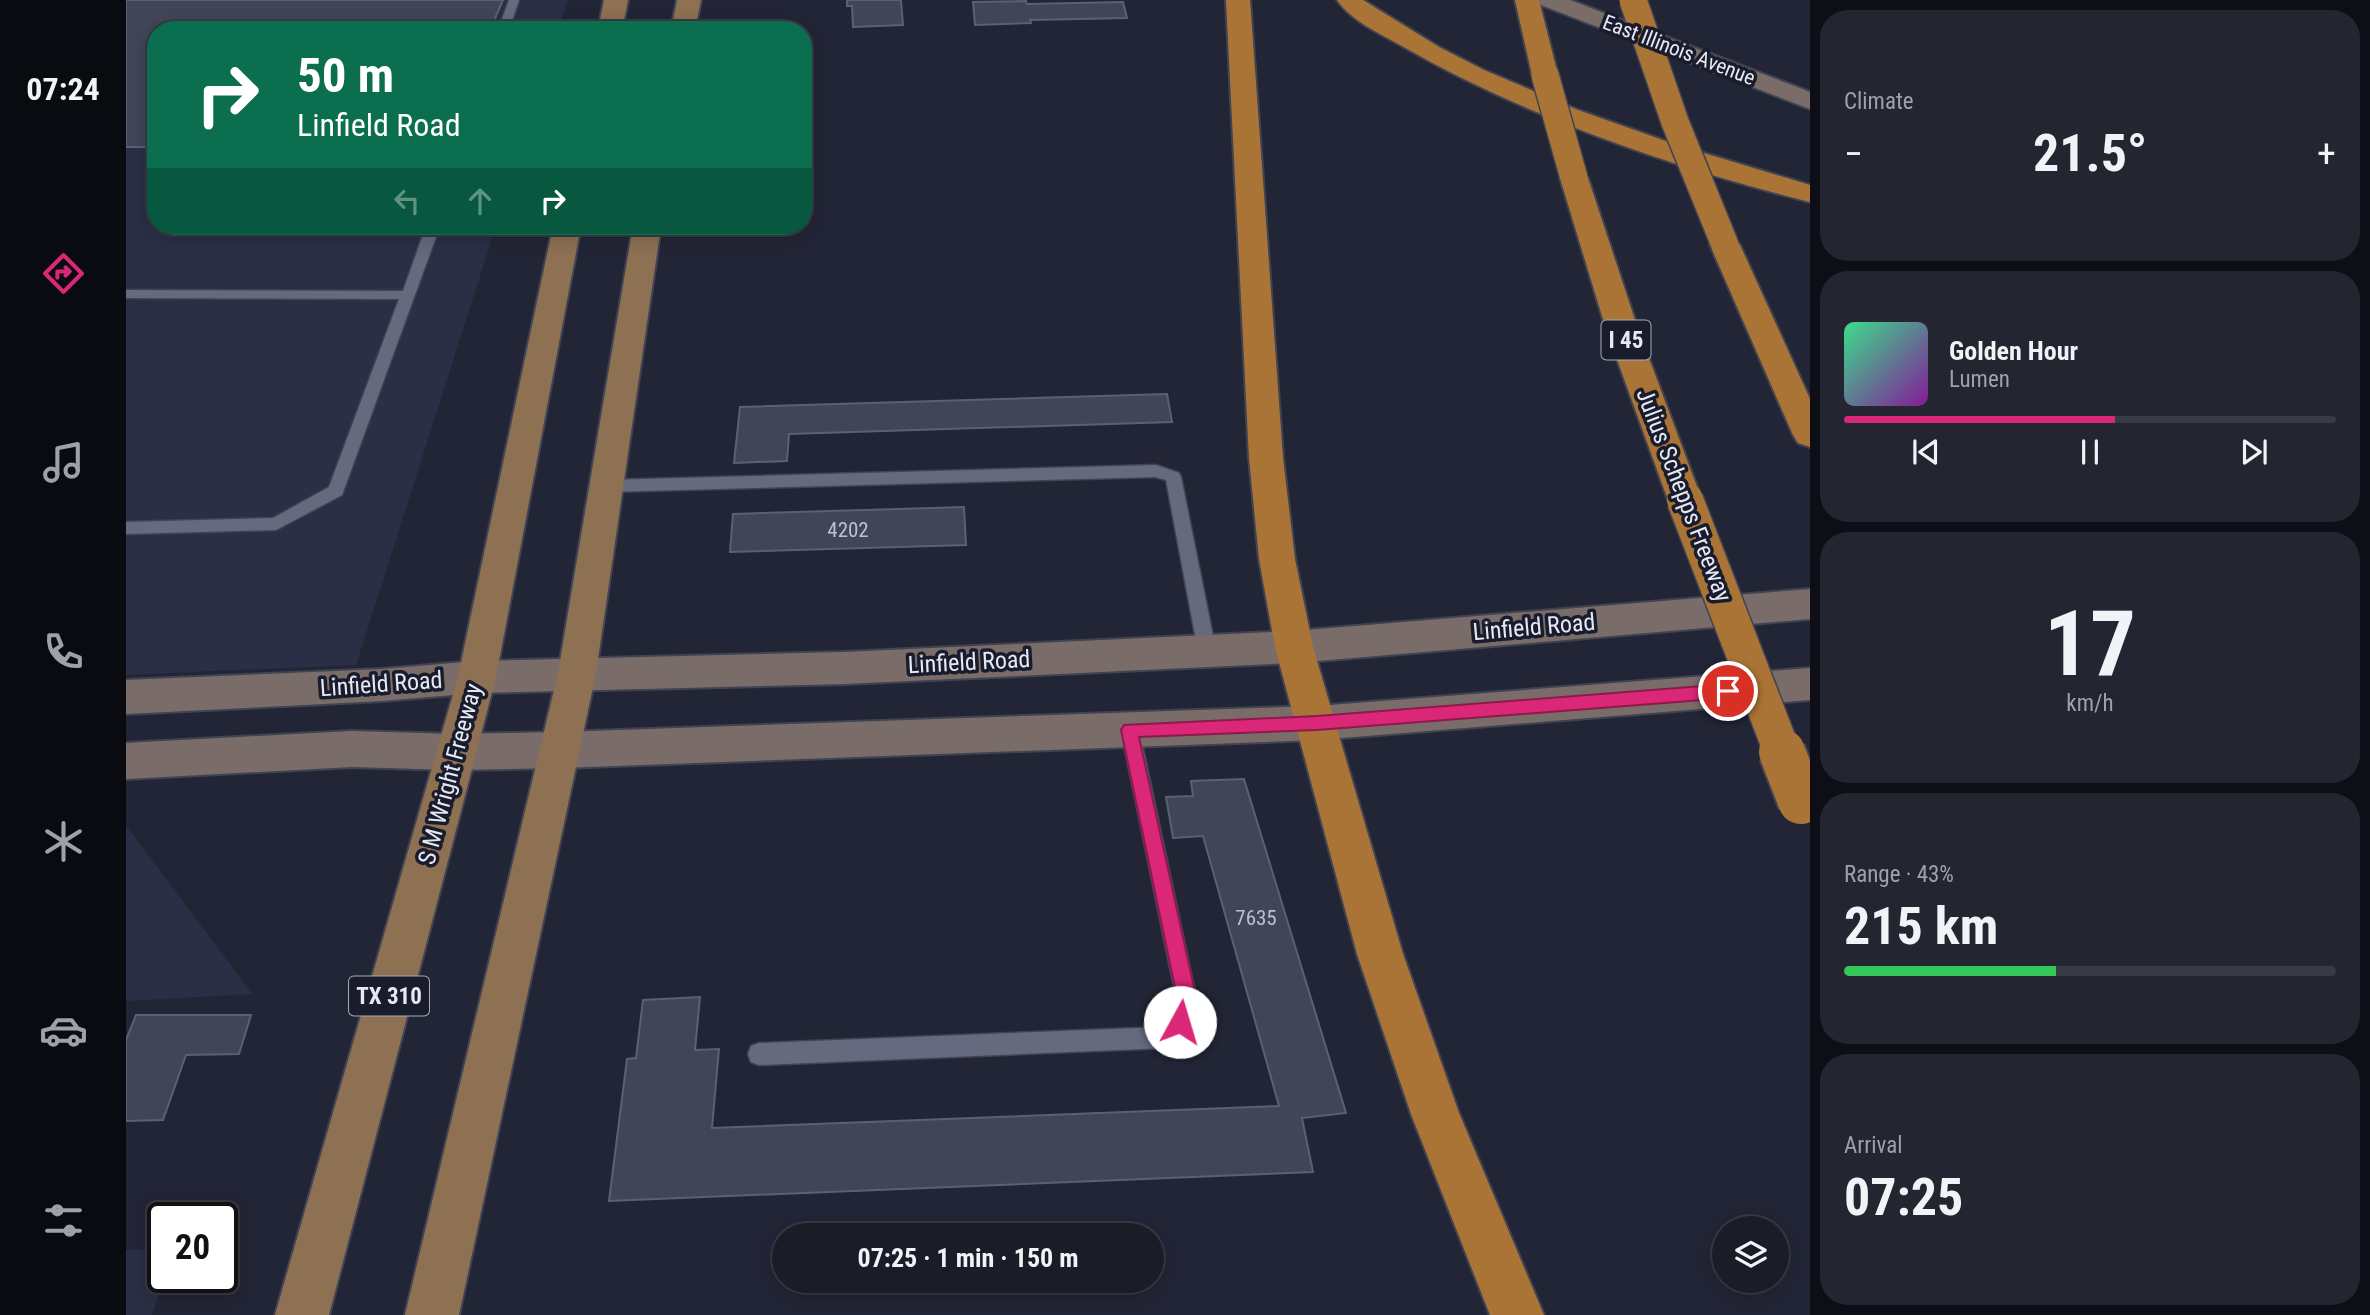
<!DOCTYPE html>
<meta charset="utf-8">
<style>
:root{--surface:#1a1c28;--page:#232530;--text:#f1f3f6;--muted:#9fa1a8;--line:#383a45;--accent:#db2777}
body{margin:0;font-family:"Roboto Condensed",sans-serif;background:var(--page);color:var(--text);height:100vh;display:flex;flex-direction:column;font-size:26px;white-space:nowrap}
*{box-sizing:border-box;margin:0}
p{font-size:23px;color:var(--muted)}
.icon{flex:none;width:38px;height:38px;fill:none;stroke:currentColor;stroke-width:2;stroke-linecap:round;stroke-linejoin:round}
.map{position:relative;flex:1;overflow:hidden}
.sheet{display:flex;flex-direction:column;gap:10px;padding:10px;background:#0e0f16;width:560px}
.sheet>*{flex:none}
.guide{position:absolute;left:21px;top:21px;width:665px;height:214px;border-radius:28px;box-shadow:0 4px 18px #0003,0 0 0 2px var(--line);background:#0b6e4f;color:#fff;overflow:hidden}
.buttons{position:absolute;left:1586px;top:1216px;display:grid;gap:14px}
.buttons a{display:grid;place-items:center;width:77px;height:77px;border-radius:50%;background:var(--surface);box-shadow:0 4px 18px #0003,0 0 0 2px var(--line);font-size:35px}
.speed{position:absolute;left:21px;top:1202px;display:flex;gap:14px;font-size:35px;font-weight:700;text-align:center}
.speed>*{display:grid;place-content:center;width:91px;height:91px;border-radius:50%;background:var(--surface);box-shadow:0 4px 18px #0003,0 0 0 2px var(--line);line-height:1}
.speed .limit{border:4px solid #111;border-radius:10px;background:#fff;color:#111}
.pin{position:absolute;display:grid;place-items:center;width:60px;height:60px;color:#fff;margin:-30px;border:4px solid #fff;border-radius:50%;box-shadow:0 2px 7px #0007}
.me{position:absolute;width:77px;margin:-38px;rotate:6deg;stroke-linejoin:round;filter:drop-shadow(0 0 5px #0008)}
.turn{display:flex;align-items:center;gap:24px;height:147px;padding:0 35px;font-size:32px}
.turn .icon{width:91px;height:91px;stroke-width:2.5}
.turn b{display:block;font-size:49px;line-height:60px}
.lanes{display:flex;align-items:center;height:66px;padding:0 35px;background:#0003;justify-content:center;gap:35px;direction:ltr}
.lanes .off{opacity:.35}
.big{font-size:52px;font-weight:700;line-height:1.1}
.sheet .tile{flex:1;display:flex;flex-direction:column;justify-content:center;gap:10px;min-width:0;padding:0 24px;border-radius:28px;background:var(--page)}
.sheet .dial{align-items:center;gap:0}
.dial b{font-size:91px;line-height:1}
.song{display:flex;align-items:center;gap:21px}
.cover{width:84px;height:84px;border-radius:10px;background:linear-gradient(135deg,hsl(150 70% 55%),hsl(290 70% 35%))}
.played{height:7px;border-radius:4px;background:linear-gradient(90deg,var(--accent) 55%,var(--line) 55%)}
.keys{display:flex;justify-content:space-around;direction:ltr}
.heat{display:flex;justify-content:space-between;align-items:center;font-size:38px;direction:ltr}
.charge{height:10px;border-radius:5px;background:linear-gradient(90deg,#34c759 43%,var(--line) 0)}
.trip{position:absolute;left:646px;top:1223px;width:392px;height:70px;border-radius:35px;background:var(--surface);box-shadow:0 4px 18px #0003,0 0 0 2px var(--line);font-weight:700;line-height:70px;text-align:center}
main{display:flex;flex:1;min-height:0}
.tab-bar{display:flex;flex-direction:column;width:126px;justify-content:space-around;align-items:center;background:#0a0b10;color:var(--muted)}
.tab-bar .icon{width:49px;height:49px}
.tab-bar .active{color:var(--accent)}
.tab-bar b{font-size:32px;color:var(--text)}
.map>svg:first-child{display:block}
.built{fill:#2a2f45}
.building{fill:#414557;stroke:#5b6073;stroke-width:2}
.lines{fill:none;stroke-linecap:round;stroke-linejoin:round}
.lane-casing{stroke:#404351;stroke-width:3}
.secondary-casing{stroke:#404351;stroke-width:4}
.primary-casing{stroke:#404351;stroke-width:4}
.highway-casing{stroke:#404351;stroke-width:4}
.lane{fill:#656a7e;fill-rule:evenodd}
.secondary{fill:#7a6d69;fill-rule:evenodd}
.primary{fill:#8e7053;fill-rule:evenodd}
.highway{fill:#aa7437;fill-rule:evenodd}
.highway-bridge-far2-casing{stroke:#404351;stroke-width:30;stroke-linecap:butt}
.highway-bridge-far1-casing{stroke:#404351;stroke-width:39;stroke-linecap:butt}
.highway-bridge-casing{stroke:#404351;stroke-width:50;stroke-linecap:butt}
.highway-bridge-far2{stroke:#aa7437;stroke-width:27}
.highway-bridge-far1{stroke:#aa7437;stroke-width:36}
.highway-bridge{stroke:#aa7437;stroke-width:46}
.route{fill:#db2777;stroke:#8e194d;stroke-width:2}
.labels{text-anchor:middle;stroke-width:7;stroke-linejoin:round;paint-order:stroke}
.far-street-label{font-size:21px;fill:#e6e9f4;stroke:#191c2c}
.number-label{font-size:21px;fill:#bdc0cd}
.shield{fill:#191c2c;stroke:#a8acb8;stroke-width:2}
.shield-label{font-size:23px;font-weight:bold;fill:#e6e9f4}
.street-label{font-size:24px;fill:#e6e9f4;stroke:#191c2c}
</style>
<main>
<nav class="tab-bar">
<b>07:24</b>
<svg class="icon active" aria-label="directions" viewBox="0 0 24 24"><path d="M12 3l9 9-9 9-9-9zM9 14v-3h6M13 9l2 2-2 2"/></svg>
<svg class="icon" aria-label="music" viewBox="0 0 24 24"><path d="M9 18V5l10-2v13"/><circle cx="6" cy="18" r="3"/><circle cx="16" cy="16" r="3"/></svg>
<svg class="icon" aria-label="phone" viewBox="0 0 24 24"><path d="M5 4h4l2 5-3 2q2 4 5 5l2-3 5 2v4C11 20 4 13 5 4z"/></svg>
<svg class="icon" aria-label="climate" viewBox="0 0 24 24"><path d="M12 3v18M4 7l16 10M4 17L20 7"/></svg>
<svg class="icon" aria-label="car" viewBox="0 0 24 24"><path d="M5 17H2v-5l4-1 3-4h7l3 4 3 1v5h-3M9 17h6M6 11h13"/><circle cx="7" cy="17" r="2"/><circle cx="17" cy="17" r="2"/></svg>
<svg class="icon" aria-label="filters" viewBox="0 0 24 24"><path d="M4 7h16M4 17h16"/><circle cx="9" cy="7" r="2"/><circle cx="15" cy="17" r="2"/></svg>
</nav>
<div class="map">
<svg width="1684" height="1315" viewBox="0 0 1684 1315">
<rect width="100%" height="100%" fill="#222536"/>
<!-- built -->
<path class="built" d="M0,0h442l-10,30h-402v196h340l-140,439 -230,10z
M0,826l126,168 -126,7z
M37,1248l1,30 -12,37h-26v-65z"/>
<!-- building -->
<path class="building" d="M0,0h377l-13,30h-334v117h-30z
M721,0h54l2,25 -50,2 -1,-21h-5z
M900,1l1,3 96,-2 4,16 -97,2 1,3 -56,2 -2,-23z
M1041,394l5,28 -383,12 -2,27 -53,2 6,-56z
M838,507l2,38 -236,7 3,-38z
M1118,779l102,334 -44,5 11,54 -704,29 18,-142 9,-1 7,-58 57,-3 -5,53 24,-1 -7,79 567,-22 -76,-270 -30,2 -7,-41 27,-1 -2,-15z
M10,1015h115l-12,39 -53,1 -23,65 -37,1v-81z"/>
<g class="lines">
<!-- lane casing -->
<g class="lane-casing">
<path id="lane" d="M383,0h10l-10,30h-11z
M145,226h13l-4,7 -5,1 -7,-4z
M300,226h14l-98,269 -66,35 -150,4v-12l147,-4 56,-31 70,-188 -273,-1v-8l277,1z
M1030,465l23,8 2,4 35,174 -3,5h-12l-3,-5 -32,-171 -11,-3 -549,15 -8,-6 8,-6z
M1004,722l6,2 3,6 56,262c-3,21 -4,46 -27,56l-409,17 -8,-3 -3,-8 3,-8 8,-3 404,-16 7,-10 5,-25 -54,-262 3,-6z"/>
</g>
<!-- secondary casing -->
<g class="secondary-casing">
<path id="secondary" d="M1411,0h33l240,92v17l-269,-104z
M1684,589v30l-516,44 -450,21 -367,9 -95,8 -256,13v-34l256,-11 95,-8 367,-9 450,-21z
M1684,668v32l-493,40 -756,28 -106,2 -103,-3 -226,12v-36l226,-12 103,3 106,-2 756,-26z"/>
</g>
<!-- primary casing -->
<g class="primary-casing">
<path id="primary" d="M478,0h24l-6,30h-24z
M551,0h24l-6,30h-24z
M427,226h28l-85,451 -167,638h-54l183,-638z
M507,226h28l-65,447 -137,642h-54l153,-642z"/>
</g>
<!-- highway casing -->
<g class="highway-casing">
<path id="highway" d="M1100,0h24l33,458 12,101 18,88 90,307 56,159 85,202h-54l-79,-201 -54,-160 -82,-307 -16,-88 -10,-101z
M1211,0h26l76,47 45,23 94,40 96,34 136,41v17c-137,-34 -286,-86 -408,-156 -21,-12 -51,-25 -65,-46z
M1389,0h24l19,75 -4,5 -9,3 -9,-3 -4,-5z
M1448,170l10,2 4,6 50,151 64,171 -5,9 -12,4 -12,-4 -5,-9 -62,-171 -46,-151 4,-6z
M1599,236l10,3 5,6 70,154v48l-12,-4 -5,-8 -83,-190 5,-6z"/>
</g>
<!-- lane -->
<use href="#lane" class="lane"/>
<!-- secondary -->
<use href="#secondary" class="secondary"/>
<!-- primary -->
<use href="#primary" class="primary"/>
<!-- highway -->
<use href="#highway" class="highway"/>
<!-- highway-bridge-far2 casing -->
<g class="highway-bridge-far2-casing">
<path id="highway-bridge-far2" d="M1507,0l42,122 50,123
M1419,75l29,103"/>
</g>
<!-- highway-bridge-far1 casing -->
<g class="highway-bridge-far1-casing">
<path id="highway-bridge-far1" d="M1559,500l98,254"/>
</g>
<!-- highway-bridge casing -->
<g class="highway-bridge-casing">
<path id="highway-bridge" d="M1656,752l19,49"/>
</g>
<!-- highway-bridge-far2 -->
<use href="#highway-bridge-far2" class="highway-bridge-far2"/>
<!-- highway-bridge-far1 -->
<use href="#highway-bridge-far1" class="highway-bridge-far1"/>
<!-- highway-bridge -->
<use href="#highway-bridge" class="highway-bridge"/>
</g>
<!-- route -->
<path class="route" d="M1602,684l6,2 2,5 -2,5 -6,2 -411,32 -178,7 56,255 -8,37 -7,3 -6,-3 -3,-7 5,-30 -55,-262 3,-5 193,-9z"/>
<g class="labels">
<!-- far-street labels -->
<g class="far-street-label">
<text transform="translate(1553 50) rotate(21)" y="7">East Illinois Avenue</text>
</g>
<!-- number labels -->
<g class="number-label">
<text x="722" y="537">4202</text>
<text x="1130" y="925">7635</text>
</g>
<!-- shield labels -->
<g class="shield">
<rect x="1475.5" y="320.5" width="49" height="39" rx="5"/>
<rect x="223" y="976.5" width="80" height="39" rx="5"/>
</g>
<g class="shield-label">
<text x="1500" y="348">I 45</text>
<text x="263" y="1004">TX 310</text>
</g>
<!-- street labels -->
<g class="street-label">
<text transform="translate(1558 495) rotate(69)" y="8">Julius Schepps Freeway</text>
<text transform="translate(1408 627) rotate(-5)" y="8">Linfield Road</text>
<text transform="translate(843 662) rotate(-3)" y="8">Linfield Road</text>
<text transform="translate(255 684) rotate(-4)" y="8">Linfield Road</text>
<text transform="translate(324 774) rotate(-75)" y="8">S M Wright Freeway</text>
</g>
</g>
</svg>
<div class="buttons">
<a><svg class="icon" aria-label="layers" viewBox="0 0 24 24"><path d="M12 4l9 5-9 5-9-5zM3 14l9 5 9-5"/></svg></a>
</div>
<div class="speed"><div class="limit">20</div></div>
<div class="pin" style="left:1602px;top:691px;background:#d93025"><svg class="icon" aria-label="arrive" viewBox="0 0 24 24"><path d="M6 21V4h12l-3 4 3 4H6"/></svg></div>
<svg class="me" style="left:1054px;top:1022px" viewBox="-20 -20 40 40"><circle r="19" fill="#fff"/><path d="M0-13L10 11 0 6-10 11z" fill="#db2777"/></svg>
<div class="trip">07:25 · 1 min · 150 m</div>
<div class="guide">
<div class="turn"><svg class="icon" aria-label="right" viewBox="0 0 24 24"><path d="M7 20v-9h11M14 6l5 5-5 5"/></svg><div><b>50 m</b>Linfield Road</div></div>
<div class="lanes"><svg class="icon off" aria-label="left" viewBox="0 0 24 24"><path d="M17 20v-9H6M10 6l-5 5 5 5"/></svg><svg class="icon off" aria-label="ahead" viewBox="0 0 24 24"><path d="M12 20V5M6 11l6-6 6 6"/></svg><svg class="icon" aria-label="right" viewBox="0 0 24 24"><path d="M7 20v-9h11M14 6l5 5-5 5"/></svg></div>
</div>
</div>
<section class="sheet">
<div class="tile"><p>Climate</p>
<div class="heat"><a>−</a><b class="big">21.5°</b><a>+</a></div>
</div>
<div class="tile">
<div class="song"><i class="cover"></i><div><b>Golden Hour</b><p>Lumen</p></div></div>
<div class="played"></div>
<div class="keys"><svg class="icon" aria-label="previous" viewBox="0 0 24 24"><path d="M18 5L8 12l10 7zM5 5v14"/></svg><svg class="icon" aria-label="pause" viewBox="0 0 24 24"><path d="M8 5v14M16 5v14"/></svg><svg class="icon" aria-label="next" viewBox="0 0 24 24"><path d="M6 5l10 7-10 7zM19 5v14"/></svg></div>
</div>
<div class="tile dial"><b>17</b><p>km/h</p></div>
<div class="tile"><p>Range · 43%</p><b class="big">215 km</b><div class="charge"></div></div>
<div class="tile"><p>Arrival</p><b class="big">07:25</b></div>
</section>
</main>
